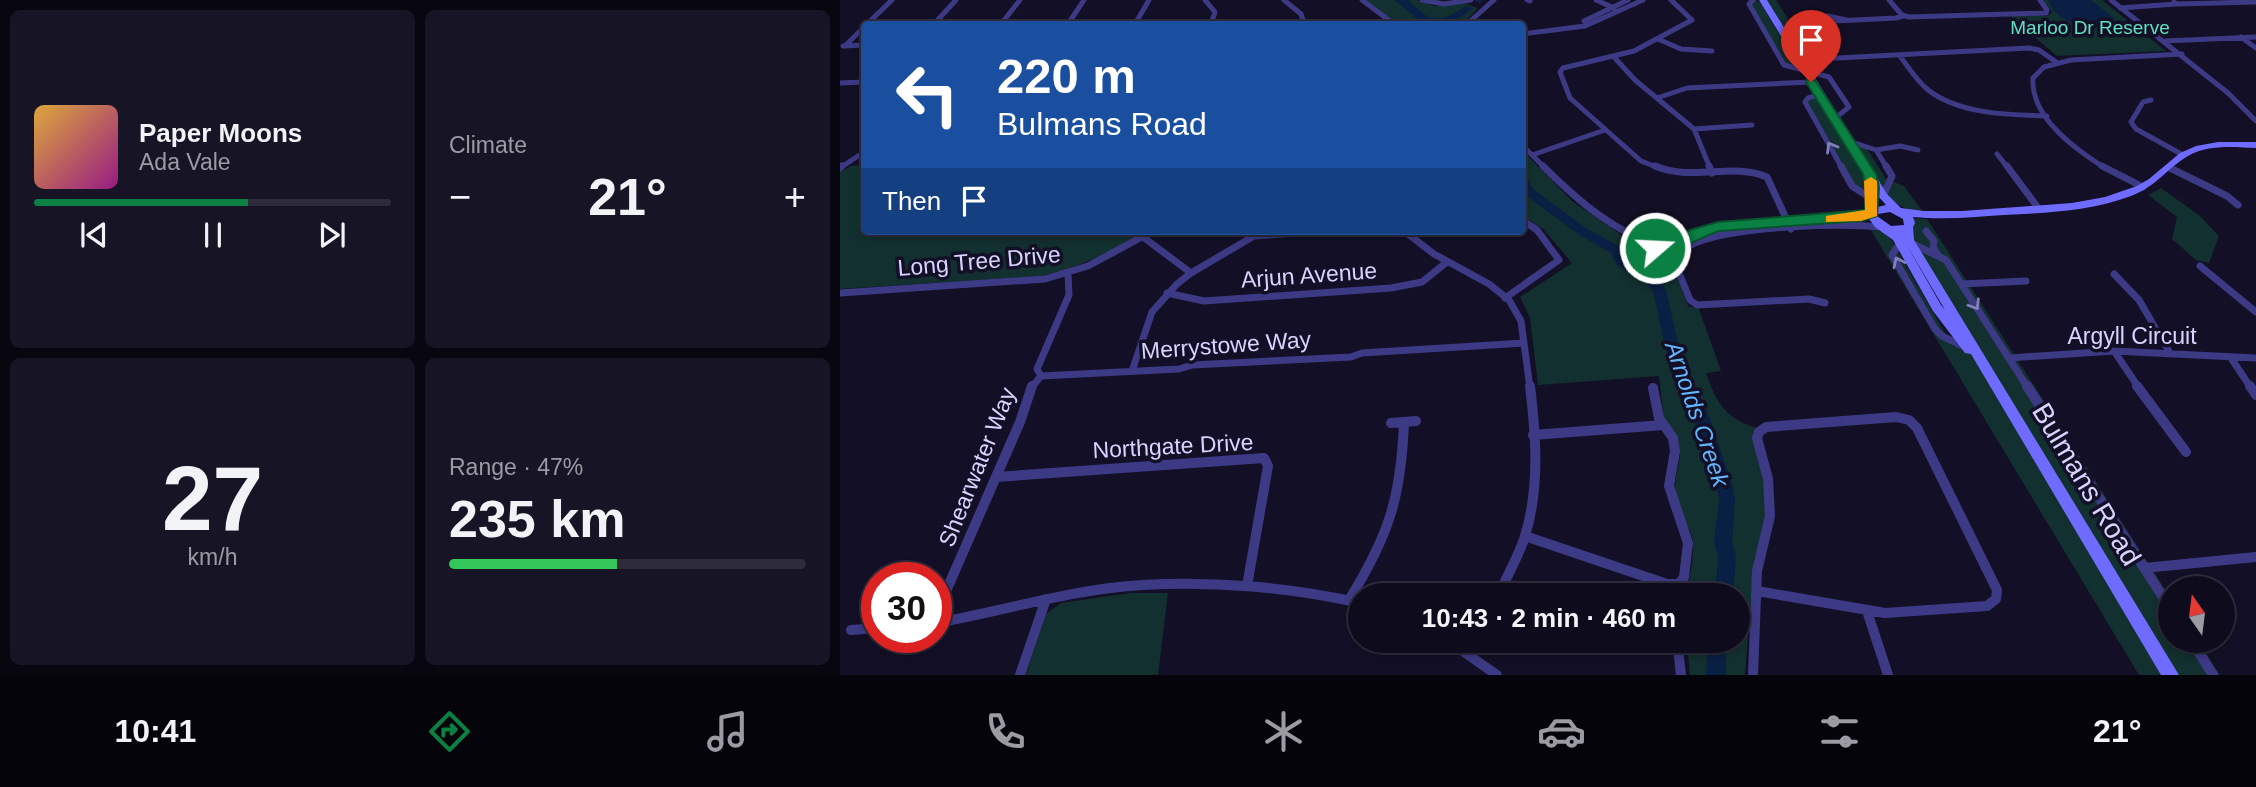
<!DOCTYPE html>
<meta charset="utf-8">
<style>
:root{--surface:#0e0b1c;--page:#171425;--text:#f1f3f6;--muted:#9b9ba3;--line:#2e2b3b;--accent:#0b8043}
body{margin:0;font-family:Arial,sans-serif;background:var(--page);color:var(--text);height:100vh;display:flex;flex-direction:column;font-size:26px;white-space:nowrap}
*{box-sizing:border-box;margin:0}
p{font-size:23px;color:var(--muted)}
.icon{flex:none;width:38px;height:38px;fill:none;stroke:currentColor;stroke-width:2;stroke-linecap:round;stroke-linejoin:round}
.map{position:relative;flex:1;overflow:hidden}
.drawer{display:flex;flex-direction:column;gap:10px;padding:10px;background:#08060f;width:840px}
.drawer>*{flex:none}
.top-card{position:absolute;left:21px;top:21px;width:665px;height:214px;border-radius:7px;box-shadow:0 4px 10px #0003,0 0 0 2px var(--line);background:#1a4fa0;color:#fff;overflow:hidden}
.needle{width:46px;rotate:346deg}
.buttons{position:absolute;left:1318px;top:576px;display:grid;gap:14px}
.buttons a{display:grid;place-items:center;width:77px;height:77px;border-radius:50%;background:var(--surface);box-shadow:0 4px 10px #0003,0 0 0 2px var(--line);font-size:35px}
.speed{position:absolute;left:21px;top:562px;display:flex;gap:14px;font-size:35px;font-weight:700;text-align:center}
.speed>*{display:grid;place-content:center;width:91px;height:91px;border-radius:50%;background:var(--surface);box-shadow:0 4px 10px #0003,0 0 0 2px var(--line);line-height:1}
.speed .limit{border:10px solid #d22;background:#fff;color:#111}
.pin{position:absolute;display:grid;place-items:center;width:60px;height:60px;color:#fff;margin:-72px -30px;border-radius:50% 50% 50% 0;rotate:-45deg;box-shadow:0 0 7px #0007}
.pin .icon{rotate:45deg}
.me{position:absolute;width:77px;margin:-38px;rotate:71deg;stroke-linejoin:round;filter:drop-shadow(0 0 5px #0008)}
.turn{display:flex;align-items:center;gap:24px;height:147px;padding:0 21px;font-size:32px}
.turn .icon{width:91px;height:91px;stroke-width:2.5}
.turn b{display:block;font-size:49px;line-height:60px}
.then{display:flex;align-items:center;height:66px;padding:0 21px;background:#0003;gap:14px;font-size:26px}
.big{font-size:52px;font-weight:700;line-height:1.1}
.drawer .widget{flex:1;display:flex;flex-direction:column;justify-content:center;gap:10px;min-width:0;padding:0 24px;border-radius:10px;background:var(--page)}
.drawer .dial{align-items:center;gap:0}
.dial b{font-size:91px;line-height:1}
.song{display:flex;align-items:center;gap:21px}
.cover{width:84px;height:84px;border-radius:10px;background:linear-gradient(135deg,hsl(40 70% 55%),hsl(310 70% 35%))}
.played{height:7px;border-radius:4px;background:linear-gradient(90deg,var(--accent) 60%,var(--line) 60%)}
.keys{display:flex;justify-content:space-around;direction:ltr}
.heat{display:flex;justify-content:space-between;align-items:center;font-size:38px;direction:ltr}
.charge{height:10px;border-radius:5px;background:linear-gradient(90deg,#34c759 47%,var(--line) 0)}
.drawer .tiles{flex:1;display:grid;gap:10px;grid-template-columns:repeat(2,1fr)}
.trip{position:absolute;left:508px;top:583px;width:402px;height:70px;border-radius:35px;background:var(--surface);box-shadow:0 4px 10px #0003,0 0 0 2px var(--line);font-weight:700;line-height:70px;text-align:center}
.menu{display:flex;height:112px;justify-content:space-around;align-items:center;background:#06040b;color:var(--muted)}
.menu .icon{width:49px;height:49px}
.menu .selected{color:var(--accent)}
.menu b{font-size:32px;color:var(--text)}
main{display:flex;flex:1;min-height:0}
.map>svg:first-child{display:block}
.green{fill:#12302f}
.water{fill:#0a1f44}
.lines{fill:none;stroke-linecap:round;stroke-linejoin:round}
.river{fill:#0a1f44;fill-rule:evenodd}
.street-far2{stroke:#3d3a85;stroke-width:5}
.street-far1{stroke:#3d3a85;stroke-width:7}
.street{stroke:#3d3a85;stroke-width:10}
.secondary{fill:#6f6bff;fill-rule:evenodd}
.oneway{stroke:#837fbc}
.route{fill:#0b8043;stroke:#07532c;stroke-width:2}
.slow{fill:#f59e0b}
.labels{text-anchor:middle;stroke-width:7;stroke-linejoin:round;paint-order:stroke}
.far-park-label{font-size:19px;fill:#5fe0c0;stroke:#130f26}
.street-label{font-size:23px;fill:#d9d4ff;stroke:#130f26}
.water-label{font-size:24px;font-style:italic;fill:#62b6ff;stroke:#130f26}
.near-street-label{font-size:28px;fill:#d9d4ff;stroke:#130f26}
</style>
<main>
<section class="drawer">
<div class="tiles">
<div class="widget">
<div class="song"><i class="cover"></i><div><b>Paper Moons</b><p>Ada Vale</p></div></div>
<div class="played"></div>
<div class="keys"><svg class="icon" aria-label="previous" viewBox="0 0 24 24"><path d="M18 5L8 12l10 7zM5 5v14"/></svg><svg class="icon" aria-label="pause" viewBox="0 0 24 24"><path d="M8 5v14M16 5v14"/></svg><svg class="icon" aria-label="next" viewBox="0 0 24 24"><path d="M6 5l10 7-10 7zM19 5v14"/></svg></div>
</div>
<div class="widget"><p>Climate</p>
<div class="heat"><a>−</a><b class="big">21°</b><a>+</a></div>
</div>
<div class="widget dial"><b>27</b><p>km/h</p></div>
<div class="widget"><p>Range · 47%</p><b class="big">235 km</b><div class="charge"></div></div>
</div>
</section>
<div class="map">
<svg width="1416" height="675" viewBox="0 0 1416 675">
<rect width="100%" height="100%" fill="#130f26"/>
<!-- green -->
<path class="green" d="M524,0h53l17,6 30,-3 14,5 -15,16h-67z
M915,0l5,2 38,64 -13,-2 -34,-61z
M927,0h9l36,57 -11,-2z
M1203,0h59l64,51 -109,5 -47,-40h37l5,-4z
M975,98l3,2 47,77 1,13 -12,-6 -47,-82z
M1015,144l11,3 20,32 18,7 19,26c-43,-5 -49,-34 -68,-68z
M683,151l49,50 61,42 15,17 29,17 11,29 11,3 22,62 -15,2c10,29 20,47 52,55l-5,5 15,72 -4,27 -10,28 -9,115h-55l-3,-34 51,-1v-45h-52c3,-17 10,-42 6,-59 -4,-12 -14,-23 -16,-35 -6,-33 19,-52 -12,-80l-5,-45 -121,9 -8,-67 -10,-21 52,-34 -29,-34 -20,-13z
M24,165v66h283c-35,20 -67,37 -107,45l-200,13v-117l11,-6z
M1321,188l38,27 20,21 -10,27 -13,-3 -24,-21 5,-22 -29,-22z
M1072,218l15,1 243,378v43l28,1 22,34h-81l-270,-448 17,6 6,8 60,104 17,5 -56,-108z
M291,593h37l-10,82h-132l20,-61 15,-11z"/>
<!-- water -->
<path class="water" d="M1208,0h43l24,19c-14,9 -45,8 -58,-5 -4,-3 -7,-9 -9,-14z"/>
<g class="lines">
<!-- river -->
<path class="river" d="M554,0h14c24,24 30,24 58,6l7,2c-16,14 -38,23 -57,10 -8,-6 -14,-13 -22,-18z
M635,0h9l-5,4z
M682,175l4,1 7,13 53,39 34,19 8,13 25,13 13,17 16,70 24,48 27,79 2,14 -3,40 4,16 -3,38h-18l3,-38 -4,-16 5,-40 -2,-14 -27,-79 -22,-48 -15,-69 -10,-12 -25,-13 -7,-13 -33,-19 -54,-40z
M868,640h18v35h-20z"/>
<!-- street-far2 -->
<path class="street-far2" d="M365,0l10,12 -4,12
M444,0l17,14 2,6 -3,4
M522,0l32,24
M582,0l22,4 27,-4
M687,0l3,1
M756,0l18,8
M913,0l-4,4 35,61 45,12 20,30 -15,12
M1049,0l13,15 7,2 137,-4 1,-3 -7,-10
M1271,0l117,93 28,28
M1336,4l80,-2
M1280,8l56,-4 -2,-2
M1006,20l-18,-4 -27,3 13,3 82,-4 7,-2
M744,21l44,-21
M27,24l25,-24
M94,24l22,-24
M161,24l19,-24
M228,24l16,-24
M295,24l14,-24
M627,24l27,-24
M682,34l63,-8 58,-26
M1401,37l15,11
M818,39l23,10 31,2
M1325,41l91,-4
M3,46l21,-1
M5,46l19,-19
M1059,55c9,11 17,25 28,34 30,25 82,26 120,27
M774,57l21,23 59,49 16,39
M959,60l230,-12 10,2 17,12
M0,83l24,-1
M979,95l-11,3 -3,4 37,66
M817,98l30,-10 124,-6
M1311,100l-8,2 -12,20 5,7 47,26
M854,129l58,-4
M1009,141l27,9 11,18
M682,145l23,23
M1036,150l24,-4 18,4
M1157,154l11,14
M692,155l73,-25
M0,168l24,-16
M819,168l-18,-7 -71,-63 -10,-26 3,-4 71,-17 58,-31 -21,-20
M1265,168c-30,-19 -75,-51 -72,-90l11,-11 27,-7 111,-6"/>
<!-- street-far1 -->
<path class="street-far1" d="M703,166c35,35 72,67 119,81
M815,166c39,16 77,-4 112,11l24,52
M869,166l3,7
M1001,166l11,20 20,13
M1167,166l32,43
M1262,166l41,21
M0,168l2,-2
M1330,168l57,28 11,9
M1043,196l9,-20 -6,-10
M564,231l30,23 55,30 20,16 12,21 9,67
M1086,231l8,10 -1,6 5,8
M303,237l48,36
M1060,243l-8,12 43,74 7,7 25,12
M1071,243l35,17 82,128
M820,247l-8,3 -1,8 28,15
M826,248c60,-31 125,-28 191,-31l15,-4
M833,255c9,-5 19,-12 30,-15 46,-14 131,-17 180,-13
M833,258l17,42 7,5 112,-6 16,4
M821,263l10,-3 2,-5
M1360,266l56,46
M228,274l1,21 -32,74 4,7 138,-7 13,-4 159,-8 11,-4 162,-10
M1274,274l25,26 31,53
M1122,284l64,-3
M0,293l205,-14 43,-13 65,-35
M327,293l37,8 187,-13 31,-6 25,-20
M665,298l54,-38 -22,-30 -15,-10
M1274,351l25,37
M1169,358l105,-7 142,7
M1391,358l20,30
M292,371l20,-59 25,-28 14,-11 63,-37 70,-5
M191,388l10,-12"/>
<!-- street -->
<path class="street" d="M1187,386l143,222
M1297,386l49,66
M1410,386l6,9
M813,388l6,30 14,20 2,13 -6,35 19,57 -4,34 -5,7 2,11
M551,423l25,-2
M693,435l130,-10
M156,477l268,-19 4,8 -21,120
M685,536l142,48h12
M1304,568l112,-11
M659,595c8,-20 20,-39 26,-59 15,-49 11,-100 5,-150
M509,600c40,-65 52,-102 55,-178
M1027,611l21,64
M96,614l84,-192 12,-36
M96,623c68,-12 136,-34 206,-38 71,-4 149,2 218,18
M11,630l26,-2
M607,640l50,35
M837,640l4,35
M1351,640l22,35
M626,653l7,-13
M180,675l26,-76
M913,675l4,-104 13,-55 -2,-37 -11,-41 2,-6 7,-5 130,-10 13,3 8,8 80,162 -1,9 -9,7 -102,7 -128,-22"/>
<!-- secondary -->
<path class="secondary" d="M919,0h8l120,194 14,14 23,3h38l110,-8 33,-6 32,-11 12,-7 31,-26 16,-7 22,-4h38v6c-22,-1 -48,-4 -68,8 -22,13 -31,30 -57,40 -40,15 -84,17 -127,19 -30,2 -60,5 -91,2l2,6 -2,4 1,13 265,435h-18l-190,-321 -6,-1 -32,-42 -40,-71 -18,-13 -8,-11 2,-7 17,-4 -8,-9zM1050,212l13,7 1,6 -13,1 -14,-10 1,-2zM1065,242l40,68 -4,-5z"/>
</g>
<!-- one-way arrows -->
<defs><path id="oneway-chevron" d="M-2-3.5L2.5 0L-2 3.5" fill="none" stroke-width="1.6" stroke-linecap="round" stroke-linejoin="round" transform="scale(1.75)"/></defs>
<g class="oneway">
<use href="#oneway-chevron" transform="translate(991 147) rotate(-120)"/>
<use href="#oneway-chevron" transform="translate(1058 262) rotate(-116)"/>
<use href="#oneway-chevron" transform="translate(1135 305) rotate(58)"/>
</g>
<!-- route -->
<path class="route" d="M967,80h8l61,94 3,13 -2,29 -16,5 -142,10c-22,7 -46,26 -69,21v-7l13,-2 27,-13 28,-8 147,-12 1,-23 -3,-13 -57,-92z"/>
<!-- slow -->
<path class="slow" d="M1031,177l6,4v35l-16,5 -35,1v-6l39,-6 -1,-29z"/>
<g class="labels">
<!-- far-park labels -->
<g class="far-park-label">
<text x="1250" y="34">Marloo Dr Reserve</text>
</g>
<!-- street labels -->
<g class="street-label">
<text transform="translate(139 261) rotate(-5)" y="8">Long Tree Drive</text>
<text transform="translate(469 275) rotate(-4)" y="8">Arjun Avenue</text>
<text x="1292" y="344">Argyll Circuit</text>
<text transform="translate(386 345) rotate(-4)" y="8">Merrystowe Way</text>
<text transform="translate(333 446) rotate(-3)" y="8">Northgate Drive</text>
<text transform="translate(137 467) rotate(-68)" y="8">Shearwater Way</text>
</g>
<!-- water labels -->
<g class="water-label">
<text transform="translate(857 414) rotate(71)" y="8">Arnolds Creek</text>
</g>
<!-- near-street labels -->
<g class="near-street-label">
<text transform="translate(1247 484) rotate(59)" y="10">Bulmans Road</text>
</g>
</g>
</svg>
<div class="buttons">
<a><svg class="needle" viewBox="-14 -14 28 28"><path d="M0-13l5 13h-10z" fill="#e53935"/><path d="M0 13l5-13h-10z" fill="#9b9ba3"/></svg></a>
</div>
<div class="speed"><div class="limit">30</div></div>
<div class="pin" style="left:971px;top:82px;background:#d93025"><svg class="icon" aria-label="arrive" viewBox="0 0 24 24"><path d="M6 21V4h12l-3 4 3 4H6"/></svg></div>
<svg class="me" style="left:815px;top:248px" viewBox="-20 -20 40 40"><circle r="17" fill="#0b8043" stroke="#fff" stroke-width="3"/><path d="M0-11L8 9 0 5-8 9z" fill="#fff"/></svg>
<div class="trip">10:43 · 2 min · 460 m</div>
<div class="top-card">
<div class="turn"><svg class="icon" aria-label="left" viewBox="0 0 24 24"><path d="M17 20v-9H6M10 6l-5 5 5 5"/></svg><div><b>220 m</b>Bulmans Road</div></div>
<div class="then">Then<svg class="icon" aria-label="arrive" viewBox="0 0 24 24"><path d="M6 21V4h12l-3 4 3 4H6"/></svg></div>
</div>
</div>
</main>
<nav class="menu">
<b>10:41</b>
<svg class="icon selected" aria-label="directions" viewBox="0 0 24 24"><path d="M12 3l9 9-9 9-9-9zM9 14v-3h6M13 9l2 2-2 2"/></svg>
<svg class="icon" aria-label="music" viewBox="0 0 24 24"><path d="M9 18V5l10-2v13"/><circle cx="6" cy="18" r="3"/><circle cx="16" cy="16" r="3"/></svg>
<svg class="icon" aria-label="phone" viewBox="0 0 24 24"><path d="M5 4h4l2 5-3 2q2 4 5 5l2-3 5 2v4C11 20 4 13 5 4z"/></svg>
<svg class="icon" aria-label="climate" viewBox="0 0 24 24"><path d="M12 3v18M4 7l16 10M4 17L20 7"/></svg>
<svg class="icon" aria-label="car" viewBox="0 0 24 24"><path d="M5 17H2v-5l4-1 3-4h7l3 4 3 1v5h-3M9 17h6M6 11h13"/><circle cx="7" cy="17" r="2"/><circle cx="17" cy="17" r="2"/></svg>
<svg class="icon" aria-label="filters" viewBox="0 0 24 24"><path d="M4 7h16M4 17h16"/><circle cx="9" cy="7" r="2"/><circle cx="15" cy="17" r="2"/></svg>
<b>21°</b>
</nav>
